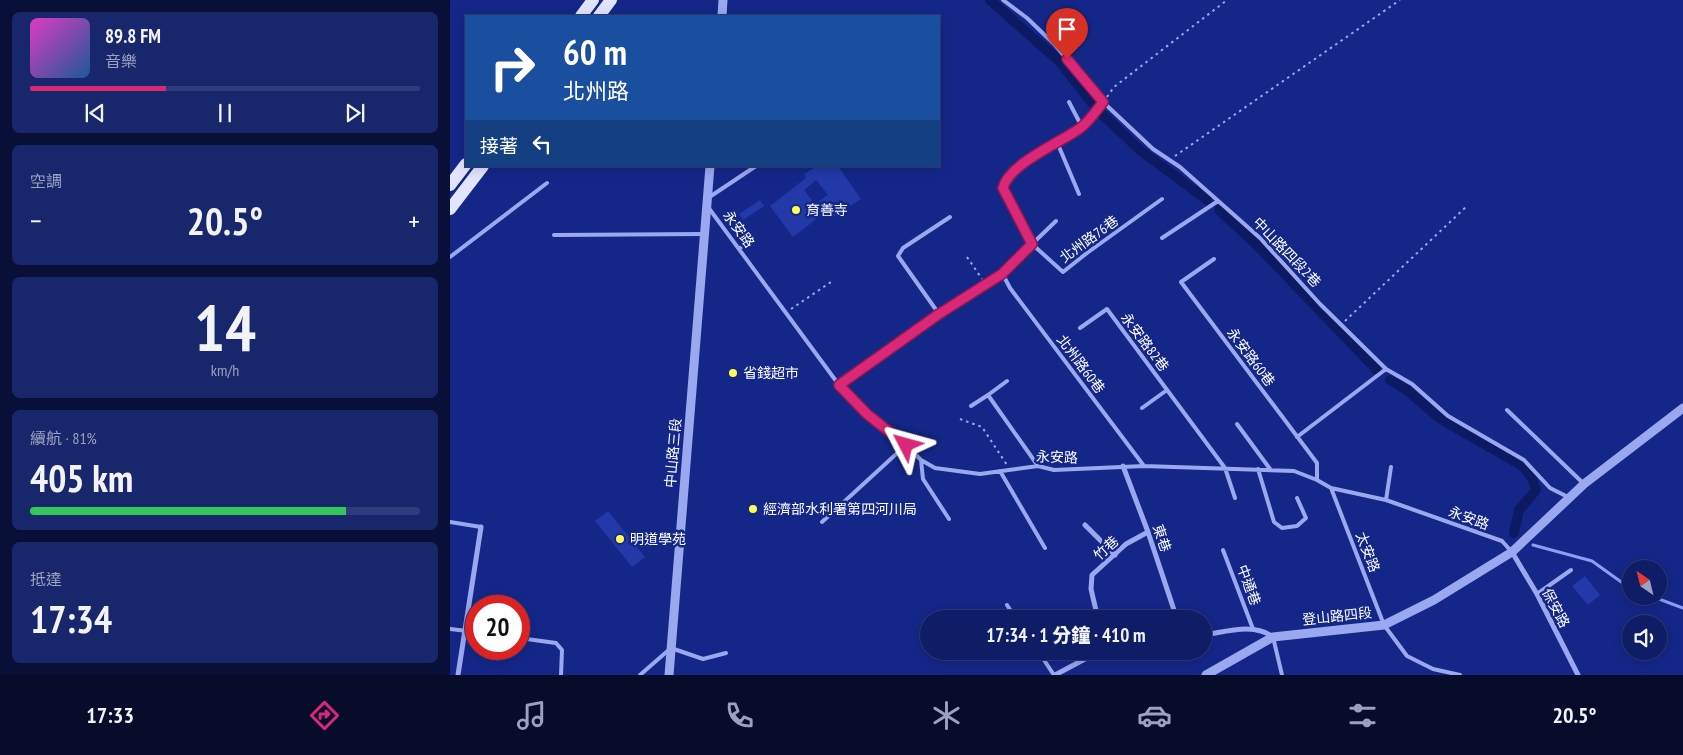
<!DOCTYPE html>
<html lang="zh-TW">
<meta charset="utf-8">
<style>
:root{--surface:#0f1d66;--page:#18266c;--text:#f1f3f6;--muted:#9ba2bf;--line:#2f3b7a;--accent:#db2777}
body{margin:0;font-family:"PT Sans Narrow","Noto Sans TC",sans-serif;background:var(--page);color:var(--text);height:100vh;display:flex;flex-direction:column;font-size:19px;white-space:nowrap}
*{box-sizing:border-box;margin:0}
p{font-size:16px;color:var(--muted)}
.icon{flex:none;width:28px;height:28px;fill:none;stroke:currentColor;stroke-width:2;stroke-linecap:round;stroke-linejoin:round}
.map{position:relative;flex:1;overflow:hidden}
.panel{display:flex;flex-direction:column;gap:12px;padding:12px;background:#081038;width:450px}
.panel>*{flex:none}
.banner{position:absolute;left:15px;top:15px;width:475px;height:152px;border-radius:0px;box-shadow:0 2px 12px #0003,0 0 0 1px var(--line);background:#1a4fa0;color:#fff;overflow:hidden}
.needle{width:32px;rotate:325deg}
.controls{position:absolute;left:1172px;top:560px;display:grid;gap:10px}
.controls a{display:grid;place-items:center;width:45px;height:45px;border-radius:50%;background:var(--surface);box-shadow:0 2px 12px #0003,0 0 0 1px var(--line);font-size:25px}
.speed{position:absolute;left:15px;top:595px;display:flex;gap:10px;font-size:25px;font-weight:700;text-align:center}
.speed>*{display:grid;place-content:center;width:65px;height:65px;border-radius:50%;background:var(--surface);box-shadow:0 2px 12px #0003,0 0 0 1px var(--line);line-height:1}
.speed .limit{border:8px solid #d22;background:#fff;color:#111}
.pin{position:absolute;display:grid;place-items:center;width:42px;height:42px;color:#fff;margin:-51px -21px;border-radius:50% 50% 50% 0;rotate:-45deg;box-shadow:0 0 5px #0007}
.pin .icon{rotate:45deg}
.me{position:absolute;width:55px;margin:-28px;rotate:309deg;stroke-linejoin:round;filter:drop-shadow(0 0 4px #0008)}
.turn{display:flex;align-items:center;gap:18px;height:105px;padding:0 15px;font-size:22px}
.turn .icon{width:65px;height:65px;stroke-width:2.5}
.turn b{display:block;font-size:35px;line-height:42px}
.then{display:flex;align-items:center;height:48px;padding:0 15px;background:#0003;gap:10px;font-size:19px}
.big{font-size:38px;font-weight:800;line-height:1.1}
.panel .widget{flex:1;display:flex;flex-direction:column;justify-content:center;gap:8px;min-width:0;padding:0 18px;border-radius:8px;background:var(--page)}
.panel .dial{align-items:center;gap:0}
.dial b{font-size:65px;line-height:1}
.song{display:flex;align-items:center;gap:15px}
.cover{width:60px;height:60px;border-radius:8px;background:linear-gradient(135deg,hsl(310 70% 55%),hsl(210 70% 35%))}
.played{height:5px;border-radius:2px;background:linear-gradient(90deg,var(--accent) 35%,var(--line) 35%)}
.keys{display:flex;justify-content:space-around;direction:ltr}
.heat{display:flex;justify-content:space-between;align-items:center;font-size:28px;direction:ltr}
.charge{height:8px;border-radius:4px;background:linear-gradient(90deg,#34c759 81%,var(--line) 0)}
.trip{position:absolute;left:470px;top:610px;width:292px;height:50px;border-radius:25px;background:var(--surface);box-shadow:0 2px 12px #0003,0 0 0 1px var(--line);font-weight:800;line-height:50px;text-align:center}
.menu{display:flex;height:80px;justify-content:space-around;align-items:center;background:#060c29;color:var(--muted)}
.menu .icon{width:35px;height:35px}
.menu .on{color:var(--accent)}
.menu b{font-size:22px;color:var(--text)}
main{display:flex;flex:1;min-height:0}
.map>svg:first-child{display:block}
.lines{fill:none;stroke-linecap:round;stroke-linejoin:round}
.stream{stroke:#8b9ff2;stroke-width:3}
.canal{stroke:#0c1a64;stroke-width:10}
.building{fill:#2239a7;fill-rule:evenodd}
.path{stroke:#9aa9ef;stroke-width:2;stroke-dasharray:2.5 4;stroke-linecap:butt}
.service{stroke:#9aa9ef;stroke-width:4}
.minor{stroke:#9aa9ef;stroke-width:5}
.tertiary{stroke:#9aa9ef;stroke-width:9}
.primary{stroke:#e2e5ff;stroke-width:12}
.route-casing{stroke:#8e194d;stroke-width:12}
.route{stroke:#db2777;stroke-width:9}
.poi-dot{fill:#fffc58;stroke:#142788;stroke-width:2}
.labels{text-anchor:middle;stroke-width:5;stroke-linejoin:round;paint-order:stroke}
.poi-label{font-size:14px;fill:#fff;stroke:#142788;text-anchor:start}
.street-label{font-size:14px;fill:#fff;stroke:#142788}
</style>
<main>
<section class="panel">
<div class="widget">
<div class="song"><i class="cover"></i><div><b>89.8 FM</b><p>音樂</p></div></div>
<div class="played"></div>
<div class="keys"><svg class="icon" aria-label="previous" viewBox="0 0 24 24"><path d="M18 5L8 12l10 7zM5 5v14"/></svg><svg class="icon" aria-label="pause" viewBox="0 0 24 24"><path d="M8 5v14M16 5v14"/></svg><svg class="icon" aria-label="next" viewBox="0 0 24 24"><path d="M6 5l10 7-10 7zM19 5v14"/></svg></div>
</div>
<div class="widget"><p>空調</p>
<div class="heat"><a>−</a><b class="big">20.5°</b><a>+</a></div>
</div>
<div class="widget dial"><b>14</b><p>km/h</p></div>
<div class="widget"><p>續航 · 81%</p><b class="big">405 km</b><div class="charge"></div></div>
<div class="widget"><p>抵達</p><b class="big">17:34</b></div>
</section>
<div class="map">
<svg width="1233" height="675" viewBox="0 0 1233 675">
<rect width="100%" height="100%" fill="#142788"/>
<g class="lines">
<!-- stream -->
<path class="stream" d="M1083,545l59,16 39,28
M1201,596l32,12"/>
<!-- canal -->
<path class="canal" d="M540,0l69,61 33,42
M653,115l37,35 67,50
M769,210l38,35 119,124
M940,380l17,10 32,28 85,49 8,11 4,12 -17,20 -5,23"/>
</g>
<!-- building -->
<path class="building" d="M367,166h21l23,33 -28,18 -5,-7 -35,27 -23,-31 36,-28 -2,-4zM366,180l12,15 -13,9 -11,-14z
M310,200l4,6 -21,14 -4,-6z
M158,511l37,46 -13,10 -37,-46z
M1135,576l15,19 -12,10 -16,-19z"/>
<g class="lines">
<!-- path -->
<path class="path" d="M657,97l7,-10 113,-87
M725,156l225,-156
M517,257l15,22
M341,309l40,-27
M895,321l122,-115
M510,419l22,8 25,38"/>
<!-- service -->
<path class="service" d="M553,0l24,18 27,26 49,58 50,47 27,18 80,71 60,66 66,65 26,15 36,32 76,44 26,28 18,9
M619,102l13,25
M653,102c-6,8 -13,17 -20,24 -21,20 -73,33 -80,62l29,56 31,28 24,-19 75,-54
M607,142l22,52
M258,198l48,-32
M258,207l131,178 28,29 39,31 15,15 14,8 45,6 58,-8 16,4 90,-4 150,5 23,9 14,8 55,12 116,41 9,10
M104,235l150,-1
M712,238l56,-37
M289,249l8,-6
M0,257l97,-74
M764,259l-33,23 136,181v17
M552,273l8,15 134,178
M489,314l-41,-58 5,-8 47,-31
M630,328l27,-19 118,159 10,30
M557,381l-19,14 50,71
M389,385l100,-71 63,-41 54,-52
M521,406l17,-11
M692,408l25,-18
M1057,410l77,74
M787,424l33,45
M847,437l89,-68
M471,460l2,19 26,40
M808,469l16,53 8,6 15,-2 9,-8 -9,-20
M550,471l45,77
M881,488l53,137 23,31 26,13 27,6
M936,500l5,-33
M0,522l31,5
M372,522l84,-77
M773,550l30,79
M1087,594l34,-24
M557,605l9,14
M0,629l26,3
M823,637l9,38
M69,638l37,5 6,7 -1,25
M588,651l16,24
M190,675l31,-27 32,11 23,-6"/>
<!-- minor -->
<path class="minor" d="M673,466l25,66 29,87
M635,525l30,30
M1062,552l25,42 41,81
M648,619l-7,-30 1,-14 34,-31 22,-12
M754,635c21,-3 50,-13 69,2
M8,675l23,-148
M605,675l45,-24"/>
<!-- tertiary -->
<path class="tertiary" d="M272,16l1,-16
M219,675l41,-509
M756,675l67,-38 111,-12 50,-25 78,-48 72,-68 99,-76"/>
<!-- primary -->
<path class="primary" d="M131,16l12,-16
M149,16l12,-16
M0,185l16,-21
M0,209l33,-43"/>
</g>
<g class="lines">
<!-- route casing -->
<g class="route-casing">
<path id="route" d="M456,445l-39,-31 -28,-29 100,-71 63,-40 30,-30 -29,-56c6,-24 56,-45 76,-59 10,-7 17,-18 24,-27l-36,-43"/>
</g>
<!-- route -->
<use href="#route" class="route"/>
</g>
<!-- markers -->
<g class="poi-dot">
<circle cx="346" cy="210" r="5"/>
<circle cx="283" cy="373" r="5"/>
<circle cx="303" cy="509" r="5"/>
<circle cx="170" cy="539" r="5"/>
</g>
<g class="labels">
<!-- poi labels -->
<g class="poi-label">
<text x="356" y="215">育善寺</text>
<text x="293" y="378">省錢超市</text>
<text x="313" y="514">經濟部水利署第四河川局</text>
<text x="180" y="544">明道學苑</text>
</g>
<!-- street labels -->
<g class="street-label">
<text transform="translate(289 229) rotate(54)" y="5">永安路</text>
<text transform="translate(639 239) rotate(-36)" y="5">北州路76巷</text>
<text transform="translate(837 252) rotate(46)" y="5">中山路四段2巷</text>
<text transform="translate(695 342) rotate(53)" y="5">永安路82巷</text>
<text transform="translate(801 357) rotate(53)" y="5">永安路60巷</text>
<text transform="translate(631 364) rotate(53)" y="5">北州路60巷</text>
<text transform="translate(223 453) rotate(-85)" y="5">中山路三段</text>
<text transform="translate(607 457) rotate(2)" y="5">永安路</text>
<text transform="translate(1019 518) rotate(20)" y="5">永安路</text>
<text transform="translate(712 538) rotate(71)" y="5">東巷</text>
<text transform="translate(656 548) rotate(-42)" y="5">竹巷</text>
<text transform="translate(918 552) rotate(69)" y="5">太安路</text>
<text transform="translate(799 585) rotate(70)" y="5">中通巷</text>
<text transform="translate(1106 608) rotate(62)" y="5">保安路</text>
<text transform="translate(887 616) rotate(-6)" y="5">登山路四段</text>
</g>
</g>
</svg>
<div class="controls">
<a><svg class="needle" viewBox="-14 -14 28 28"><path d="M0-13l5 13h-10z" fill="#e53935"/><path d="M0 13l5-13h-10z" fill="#9ba2bf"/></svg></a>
<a><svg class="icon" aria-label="sound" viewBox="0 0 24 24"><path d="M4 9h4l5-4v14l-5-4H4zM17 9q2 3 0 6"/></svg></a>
</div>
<div class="speed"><div class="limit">20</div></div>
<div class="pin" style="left:617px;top:59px;background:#d93025"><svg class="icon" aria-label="arrive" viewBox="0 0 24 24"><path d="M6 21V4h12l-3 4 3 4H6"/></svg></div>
<svg class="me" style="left:456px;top:445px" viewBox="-20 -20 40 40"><path d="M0-17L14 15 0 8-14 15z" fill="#db2777" stroke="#fff" stroke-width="4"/></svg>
<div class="trip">17:34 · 1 分鐘 · 410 m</div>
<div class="banner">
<div class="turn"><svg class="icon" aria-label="right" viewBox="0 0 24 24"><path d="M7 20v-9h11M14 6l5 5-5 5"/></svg><div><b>60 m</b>北州路</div></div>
<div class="then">接著<svg class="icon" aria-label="left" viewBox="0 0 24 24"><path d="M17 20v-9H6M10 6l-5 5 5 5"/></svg></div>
</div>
</div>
</main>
<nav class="menu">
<b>17:33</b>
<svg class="icon on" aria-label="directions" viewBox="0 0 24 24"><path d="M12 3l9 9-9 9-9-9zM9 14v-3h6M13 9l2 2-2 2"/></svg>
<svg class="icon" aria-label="music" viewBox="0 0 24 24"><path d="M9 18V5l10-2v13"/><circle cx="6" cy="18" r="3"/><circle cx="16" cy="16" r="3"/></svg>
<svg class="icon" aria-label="phone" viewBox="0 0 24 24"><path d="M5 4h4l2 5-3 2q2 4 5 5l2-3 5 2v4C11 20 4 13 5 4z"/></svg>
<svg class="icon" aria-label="climate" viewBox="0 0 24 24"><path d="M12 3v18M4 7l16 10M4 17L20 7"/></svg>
<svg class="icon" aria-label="car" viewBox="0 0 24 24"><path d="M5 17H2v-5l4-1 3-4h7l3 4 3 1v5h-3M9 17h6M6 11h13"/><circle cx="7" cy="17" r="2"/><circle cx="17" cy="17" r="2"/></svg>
<svg class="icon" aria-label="filters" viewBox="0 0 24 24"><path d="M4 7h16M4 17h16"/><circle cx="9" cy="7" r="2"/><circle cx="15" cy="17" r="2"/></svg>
<b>20.5°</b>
</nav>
